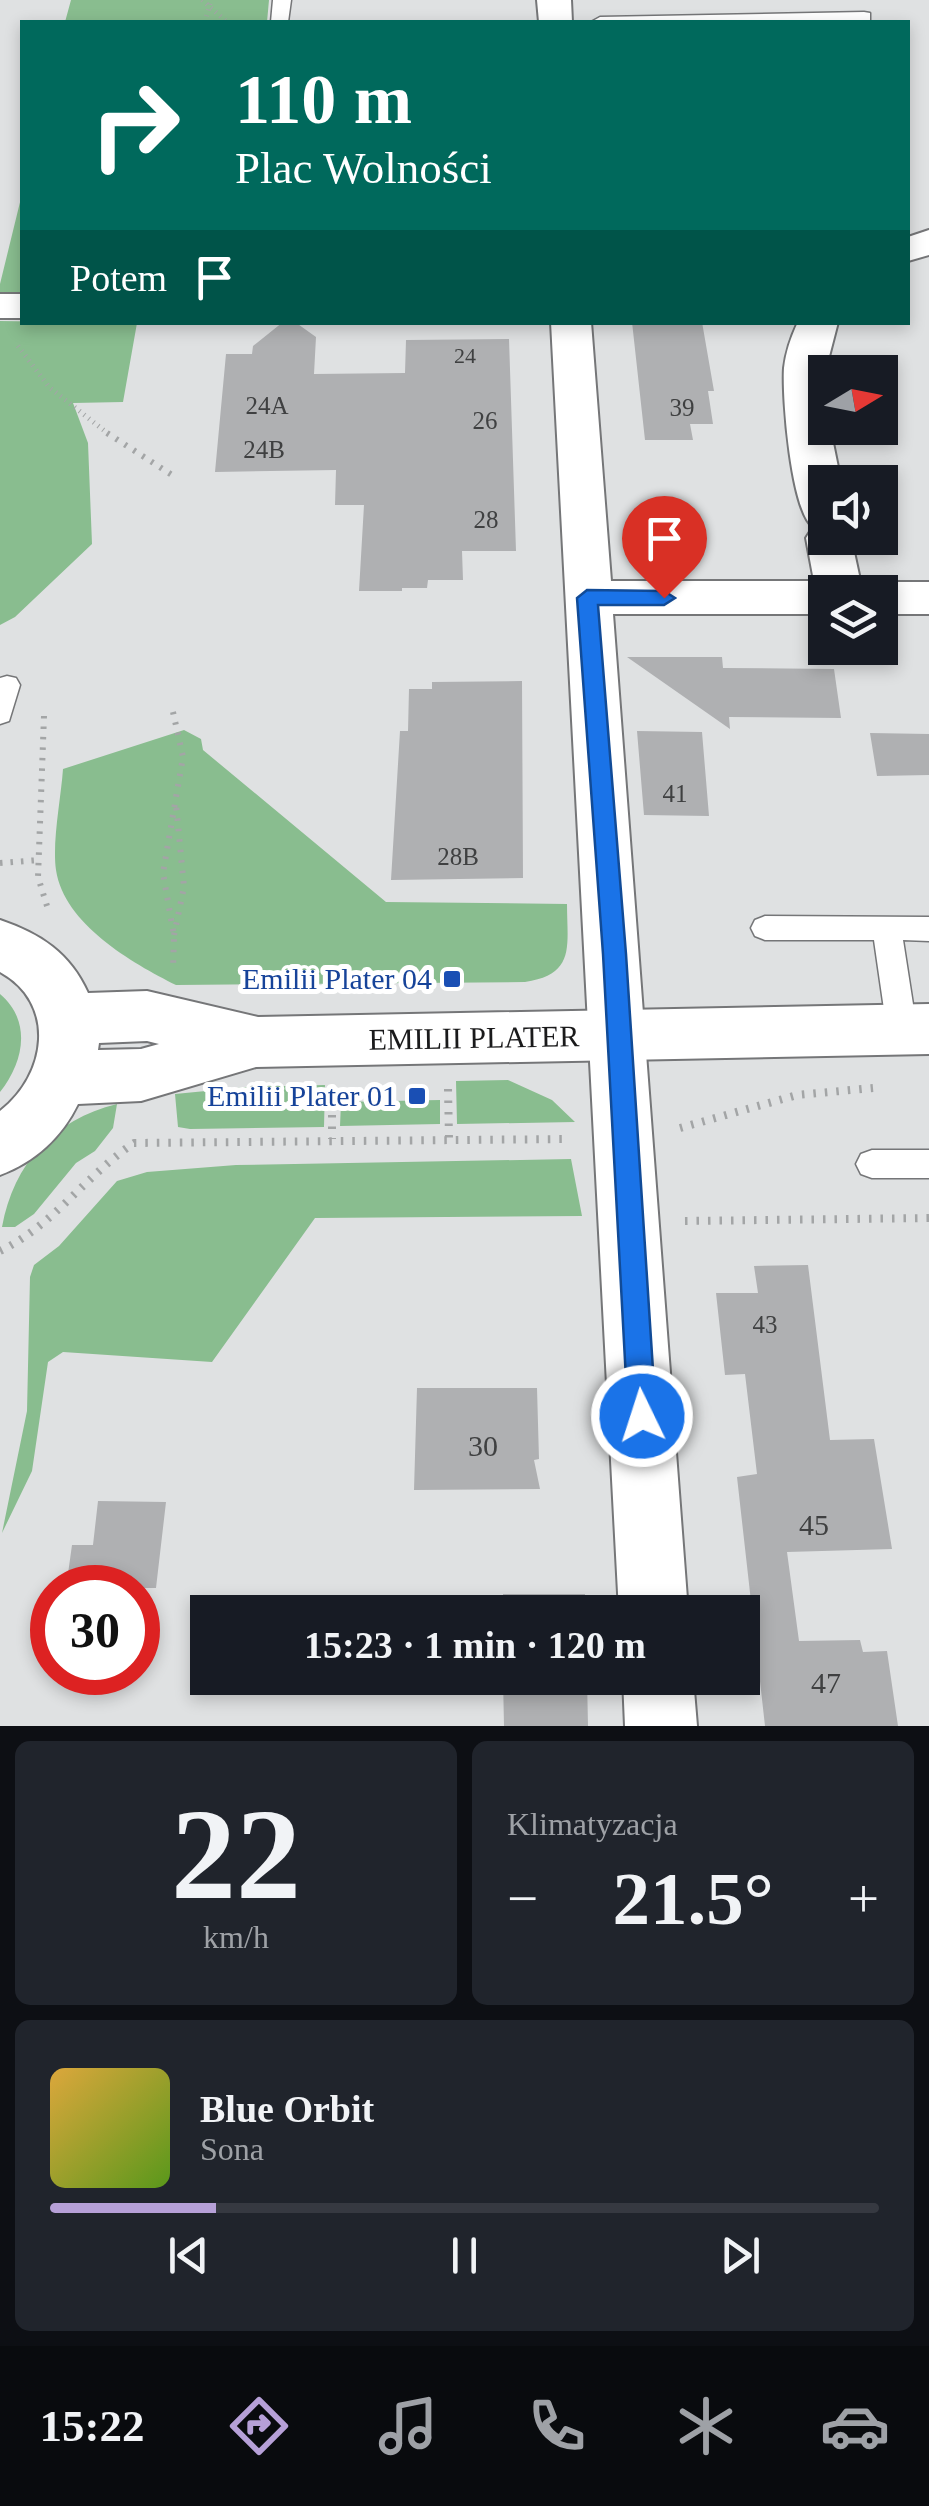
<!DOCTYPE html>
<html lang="pl">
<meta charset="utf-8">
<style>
:root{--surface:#171b24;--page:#20242c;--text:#f1f3f6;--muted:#9ea1a6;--line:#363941;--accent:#b6a0d7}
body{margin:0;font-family:Georgia,serif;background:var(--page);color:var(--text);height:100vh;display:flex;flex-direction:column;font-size:38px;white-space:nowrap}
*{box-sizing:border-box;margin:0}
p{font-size:32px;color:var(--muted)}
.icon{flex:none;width:55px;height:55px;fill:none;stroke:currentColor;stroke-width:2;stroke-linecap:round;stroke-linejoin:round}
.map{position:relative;height:1726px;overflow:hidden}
.panel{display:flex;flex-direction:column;gap:15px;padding:15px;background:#0d0f14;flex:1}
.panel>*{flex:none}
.top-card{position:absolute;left:20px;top:20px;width:890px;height:305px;border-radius:0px;box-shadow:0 5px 15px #0003;background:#00695c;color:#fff;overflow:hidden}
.needle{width:65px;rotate:80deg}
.controls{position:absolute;left:808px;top:355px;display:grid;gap:20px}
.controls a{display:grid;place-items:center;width:90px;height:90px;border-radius:0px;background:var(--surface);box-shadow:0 5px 15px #0003;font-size:50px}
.speed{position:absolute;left:30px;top:1565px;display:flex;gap:20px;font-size:50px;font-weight:700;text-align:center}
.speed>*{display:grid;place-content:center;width:130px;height:130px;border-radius:50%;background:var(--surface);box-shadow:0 5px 15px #0003;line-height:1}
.speed .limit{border:15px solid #d22;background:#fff;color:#111}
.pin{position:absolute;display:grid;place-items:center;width:85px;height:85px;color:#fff;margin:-102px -42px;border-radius:50% 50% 50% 0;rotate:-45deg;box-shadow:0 0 10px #0007}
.pin .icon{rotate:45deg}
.me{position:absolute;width:110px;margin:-55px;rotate:356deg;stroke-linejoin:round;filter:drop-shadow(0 0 8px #0008)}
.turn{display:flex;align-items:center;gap:35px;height:210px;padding:0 50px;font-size:45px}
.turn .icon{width:130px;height:130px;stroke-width:2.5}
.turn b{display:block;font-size:70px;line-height:85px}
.then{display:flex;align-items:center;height:95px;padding:0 50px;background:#0003;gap:20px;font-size:38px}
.big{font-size:75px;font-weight:600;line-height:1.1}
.panel .card{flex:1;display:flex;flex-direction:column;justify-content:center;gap:15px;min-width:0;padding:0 35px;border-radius:15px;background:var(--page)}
.panel .dial{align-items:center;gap:0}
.dial b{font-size:130px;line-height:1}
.song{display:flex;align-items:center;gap:30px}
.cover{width:120px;height:120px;border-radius:15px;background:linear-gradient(135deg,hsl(40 70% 55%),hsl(90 70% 35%))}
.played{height:10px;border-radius:5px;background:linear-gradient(90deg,var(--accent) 20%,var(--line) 20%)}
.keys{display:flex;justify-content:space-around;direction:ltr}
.heat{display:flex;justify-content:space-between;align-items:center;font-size:55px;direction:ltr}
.panel .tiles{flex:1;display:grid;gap:15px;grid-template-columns:1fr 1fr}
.card:last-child{grid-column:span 2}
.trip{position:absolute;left:190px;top:1595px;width:570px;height:100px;border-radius:0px;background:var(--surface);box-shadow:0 5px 15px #0003;font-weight:600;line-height:100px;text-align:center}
.menu{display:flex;height:160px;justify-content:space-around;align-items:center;background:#090b0e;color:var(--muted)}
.menu .icon{width:70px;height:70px}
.menu .selected{color:var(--accent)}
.menu b{font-size:45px;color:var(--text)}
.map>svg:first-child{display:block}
.green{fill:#89bd8f}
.building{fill:#afb0b2}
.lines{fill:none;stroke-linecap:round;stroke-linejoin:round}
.lane-casing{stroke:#757678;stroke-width:3}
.street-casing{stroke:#757678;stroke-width:4}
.secondary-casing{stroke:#757678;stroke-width:4}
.path-far2{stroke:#a3a5a6;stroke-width:5;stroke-dasharray:1 5;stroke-linecap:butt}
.path-far1{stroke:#a3a5a6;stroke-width:6;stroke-dasharray:2.5 8;stroke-linecap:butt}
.path{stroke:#a3a5a6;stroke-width:8;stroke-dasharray:2.5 9;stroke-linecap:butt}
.lane{fill:#fff;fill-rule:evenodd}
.street{fill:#fff;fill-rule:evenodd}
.secondary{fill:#fff;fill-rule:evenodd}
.route{fill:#1a73e8;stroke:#114b97;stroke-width:2.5}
.transit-dot{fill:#1a4fb4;stroke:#fff;stroke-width:4}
.labels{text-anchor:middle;stroke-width:10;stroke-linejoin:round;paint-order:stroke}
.far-number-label{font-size:22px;fill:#3f4041}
.number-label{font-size:25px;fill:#3f4041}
.transit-label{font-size:30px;fill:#164399;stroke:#fff;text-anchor:end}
.street-label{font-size:30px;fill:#1a1a1b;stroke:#fff}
.near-number-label{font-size:30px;fill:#3f4041}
</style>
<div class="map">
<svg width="929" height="1726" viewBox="0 0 929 1726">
<rect width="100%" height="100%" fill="#dfe1e2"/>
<!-- green -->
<path class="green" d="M71,0h198l-2,22h-202z
M22,194v98h-22v-8z
M0,321l137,2 -14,79 -50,1 15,40 4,101 -77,73 -15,8z
M184,730l17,9 2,11 183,152 181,2c0,42 9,70 -42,78l-349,3c-44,-22 -112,-61 -120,-115 -4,-28 5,-72 7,-101z
M0,994c32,27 24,68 0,98z
M508,1080l44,20 23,22 -118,2 -1,-43z
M325,1085l-1,42 -134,2 -12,-2 -3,-33 72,-7z
M440,1100v24l-100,2 1,-24z
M117,1104l-4,24 -18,23 -19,12 -42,51 -19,13h-13c12,-64 51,-107 115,-123z
M571,1159l11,57 -267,2 -103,144 -149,-10 -15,10 -16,109 -30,62 25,-122 3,-134 4,-12 25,-19 58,-65 30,-9 89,-7z"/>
<!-- building -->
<path class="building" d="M283,322h12l21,15 -2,37 91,-1 1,-33 103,-1 7,212h-54l1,29h-35l-1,8h-25v3h-43l5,-86h-29l1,-35 -121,2 11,-118h26l1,-8z
M632,322h70l12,69h-6l5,33h-23l3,16h-48z
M627,657h95l1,11 111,1 7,49 -112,-1 1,12z
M522,681l1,197 -132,2 9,-149h8l1,-42h23v-7z
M637,731l65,1 7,84 -65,-1z
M870,733l59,1v41l-52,1z
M808,1265l22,175 44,-1 18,110 -105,3 12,89 61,-1 3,12 24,-1 11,75h-133l-28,-249 20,-3 -12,-100 -20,1 -9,-82h42l-4,-27z
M417,1388h120l2,71 -5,1 6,29 -126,1z
M98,1501l68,1 -10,86h-90l6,-43h21z
M503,1594h82v18h-82z
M503,1678h84l1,48h-84z"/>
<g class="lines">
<!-- lane casing -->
<g class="lane-casing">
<path id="lane" d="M273,0h18l-3,22h-17z
M864,12l6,1v8l-279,1 9,-5z
M7,676l9,2 4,7 -11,36 -9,3v-46z
M765,916l164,1v24l-26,-1 14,90 -5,9 -10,4 -10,-4 -5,-9 -13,-90h-109l-10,-4 -4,-8 4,-8z
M872,1150h57v28h-57l-11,-4 -5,-10 5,-10z"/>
</g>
<!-- street casing -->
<g class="street-casing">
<path id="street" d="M537,0h34l1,22h-33z
M929,230v25l-21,6v-24z
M0,294h22v24h-22z
M551,322h40l20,259h203l-8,-43 7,-11c-22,-16 -31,-130 -29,-159 2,-17 7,-31 14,-46h40l-13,50v56h5l11,54h-16v56h26l11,51 18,-7h49v32h-49v-22h-55v22h-212l75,998h-69z
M623,1678h70l4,48h-72z"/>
</g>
<!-- secondary casing -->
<g class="secondary-casing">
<path id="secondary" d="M0,920c41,14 70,33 88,73l59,-2 111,26 671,-13v50l-673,13 -115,34 -63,3c-16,33 -43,58 -78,71v-64c47,-36 57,-108 0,-139zM147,1041l12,3 -18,5 -43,1 1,-7z"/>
</g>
<!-- path-far2 -->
<path class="path-far2" d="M202,0l25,22
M205,22l6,-22
M18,346l31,41 62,49"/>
<!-- path-far1 -->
<path class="path-far1" d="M107,433l65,42
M173,712l10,45 -20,116 11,63 -1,34
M44,716l-6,161 9,29
M0,863l39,-3
M174,935l10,-48 -8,-83"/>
<!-- path -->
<path class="path" d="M448,1089l1,49
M332,1092v47
M680,1128l117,-33 76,-7
M685,1221l244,-3
M0,1251c54,-26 85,-75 134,-108l435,-4"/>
<!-- lane -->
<use href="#lane" class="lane"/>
<!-- street -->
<use href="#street" class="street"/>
<!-- secondary -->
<use href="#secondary" class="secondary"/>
</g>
<!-- route -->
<path class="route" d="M587,590l77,1 11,7 -11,7h-66l28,349 30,462 -4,10 -10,4 -10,-4 -4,-10 -25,-462 -26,-356z"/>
<!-- markers -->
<g class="transit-dot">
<rect x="442" y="969" width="20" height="20" rx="5"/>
<rect x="407" y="1086" width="20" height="20" rx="5"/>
</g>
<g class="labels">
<!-- far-number labels -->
<g class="far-number-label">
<text x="465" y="363">24</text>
</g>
<!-- number labels -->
<g class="number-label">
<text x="267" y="414">24A</text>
<text x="682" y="416">39</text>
<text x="485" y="429">26</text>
<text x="264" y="458">24B</text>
<text x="486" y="528">28</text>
<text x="675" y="802">41</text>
<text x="458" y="865">28B</text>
<text x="765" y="1333">43</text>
</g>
<!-- transit labels -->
<g class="transit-label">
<text x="432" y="989">Emilii Plater 04</text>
<text x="397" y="1106">Emilii Plater 01</text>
</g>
<!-- street labels -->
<g class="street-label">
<text transform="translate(474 1038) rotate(-1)" y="10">EMILII PLATER</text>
</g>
<!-- near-number labels -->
<g class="near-number-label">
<text x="483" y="1456">30</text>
<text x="814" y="1535">45</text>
<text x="826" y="1693">47</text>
</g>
</g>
</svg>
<div class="controls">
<a><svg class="needle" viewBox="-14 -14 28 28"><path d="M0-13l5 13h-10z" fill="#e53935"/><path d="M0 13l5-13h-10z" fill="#9ea1a6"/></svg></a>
<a><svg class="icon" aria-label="sound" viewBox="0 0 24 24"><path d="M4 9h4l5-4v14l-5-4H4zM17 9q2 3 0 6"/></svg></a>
<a><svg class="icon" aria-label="layers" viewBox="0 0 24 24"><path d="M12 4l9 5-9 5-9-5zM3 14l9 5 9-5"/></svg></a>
</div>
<div class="speed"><div class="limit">30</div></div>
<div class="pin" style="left:664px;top:598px;background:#d93025"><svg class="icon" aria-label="arrive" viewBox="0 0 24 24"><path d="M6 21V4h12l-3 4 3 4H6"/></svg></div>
<svg class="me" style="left:642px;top:1416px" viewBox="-20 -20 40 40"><circle r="17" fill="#1a73e8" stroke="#fff" stroke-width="3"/><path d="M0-11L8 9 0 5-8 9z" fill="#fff"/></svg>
<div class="trip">15:23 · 1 min · 120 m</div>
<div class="top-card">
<div class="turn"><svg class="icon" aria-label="right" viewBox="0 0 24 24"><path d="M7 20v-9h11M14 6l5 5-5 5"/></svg><div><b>110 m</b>Plac Wolności</div></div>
<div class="then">Potem<svg class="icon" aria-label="arrive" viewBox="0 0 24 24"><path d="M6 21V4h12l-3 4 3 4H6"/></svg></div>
</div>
</div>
<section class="panel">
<div class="tiles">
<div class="card dial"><b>22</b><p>km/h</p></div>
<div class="card"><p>Klimatyzacja</p>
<div class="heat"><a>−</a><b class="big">21.5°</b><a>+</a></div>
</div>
<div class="card">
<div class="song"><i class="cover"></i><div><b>Blue Orbit</b><p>Sona</p></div></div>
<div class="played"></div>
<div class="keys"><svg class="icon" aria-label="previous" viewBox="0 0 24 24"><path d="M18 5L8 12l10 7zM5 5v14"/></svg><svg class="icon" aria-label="pause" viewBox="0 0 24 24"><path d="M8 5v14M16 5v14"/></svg><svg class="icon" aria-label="next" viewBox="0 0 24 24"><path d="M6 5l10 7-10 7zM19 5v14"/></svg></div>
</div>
</div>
</section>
<nav class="menu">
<b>15:22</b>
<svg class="icon selected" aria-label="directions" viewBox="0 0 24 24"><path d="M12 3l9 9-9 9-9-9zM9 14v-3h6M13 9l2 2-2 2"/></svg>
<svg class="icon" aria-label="music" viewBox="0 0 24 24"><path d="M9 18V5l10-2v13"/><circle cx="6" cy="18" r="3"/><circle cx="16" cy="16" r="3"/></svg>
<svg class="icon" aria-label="phone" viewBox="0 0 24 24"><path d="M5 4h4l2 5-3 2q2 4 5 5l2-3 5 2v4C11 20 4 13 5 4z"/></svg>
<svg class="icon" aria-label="climate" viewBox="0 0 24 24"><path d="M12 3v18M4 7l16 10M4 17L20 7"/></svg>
<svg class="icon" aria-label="car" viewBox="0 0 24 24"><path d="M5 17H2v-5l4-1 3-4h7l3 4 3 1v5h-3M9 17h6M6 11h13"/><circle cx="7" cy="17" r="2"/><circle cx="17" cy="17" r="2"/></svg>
</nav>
